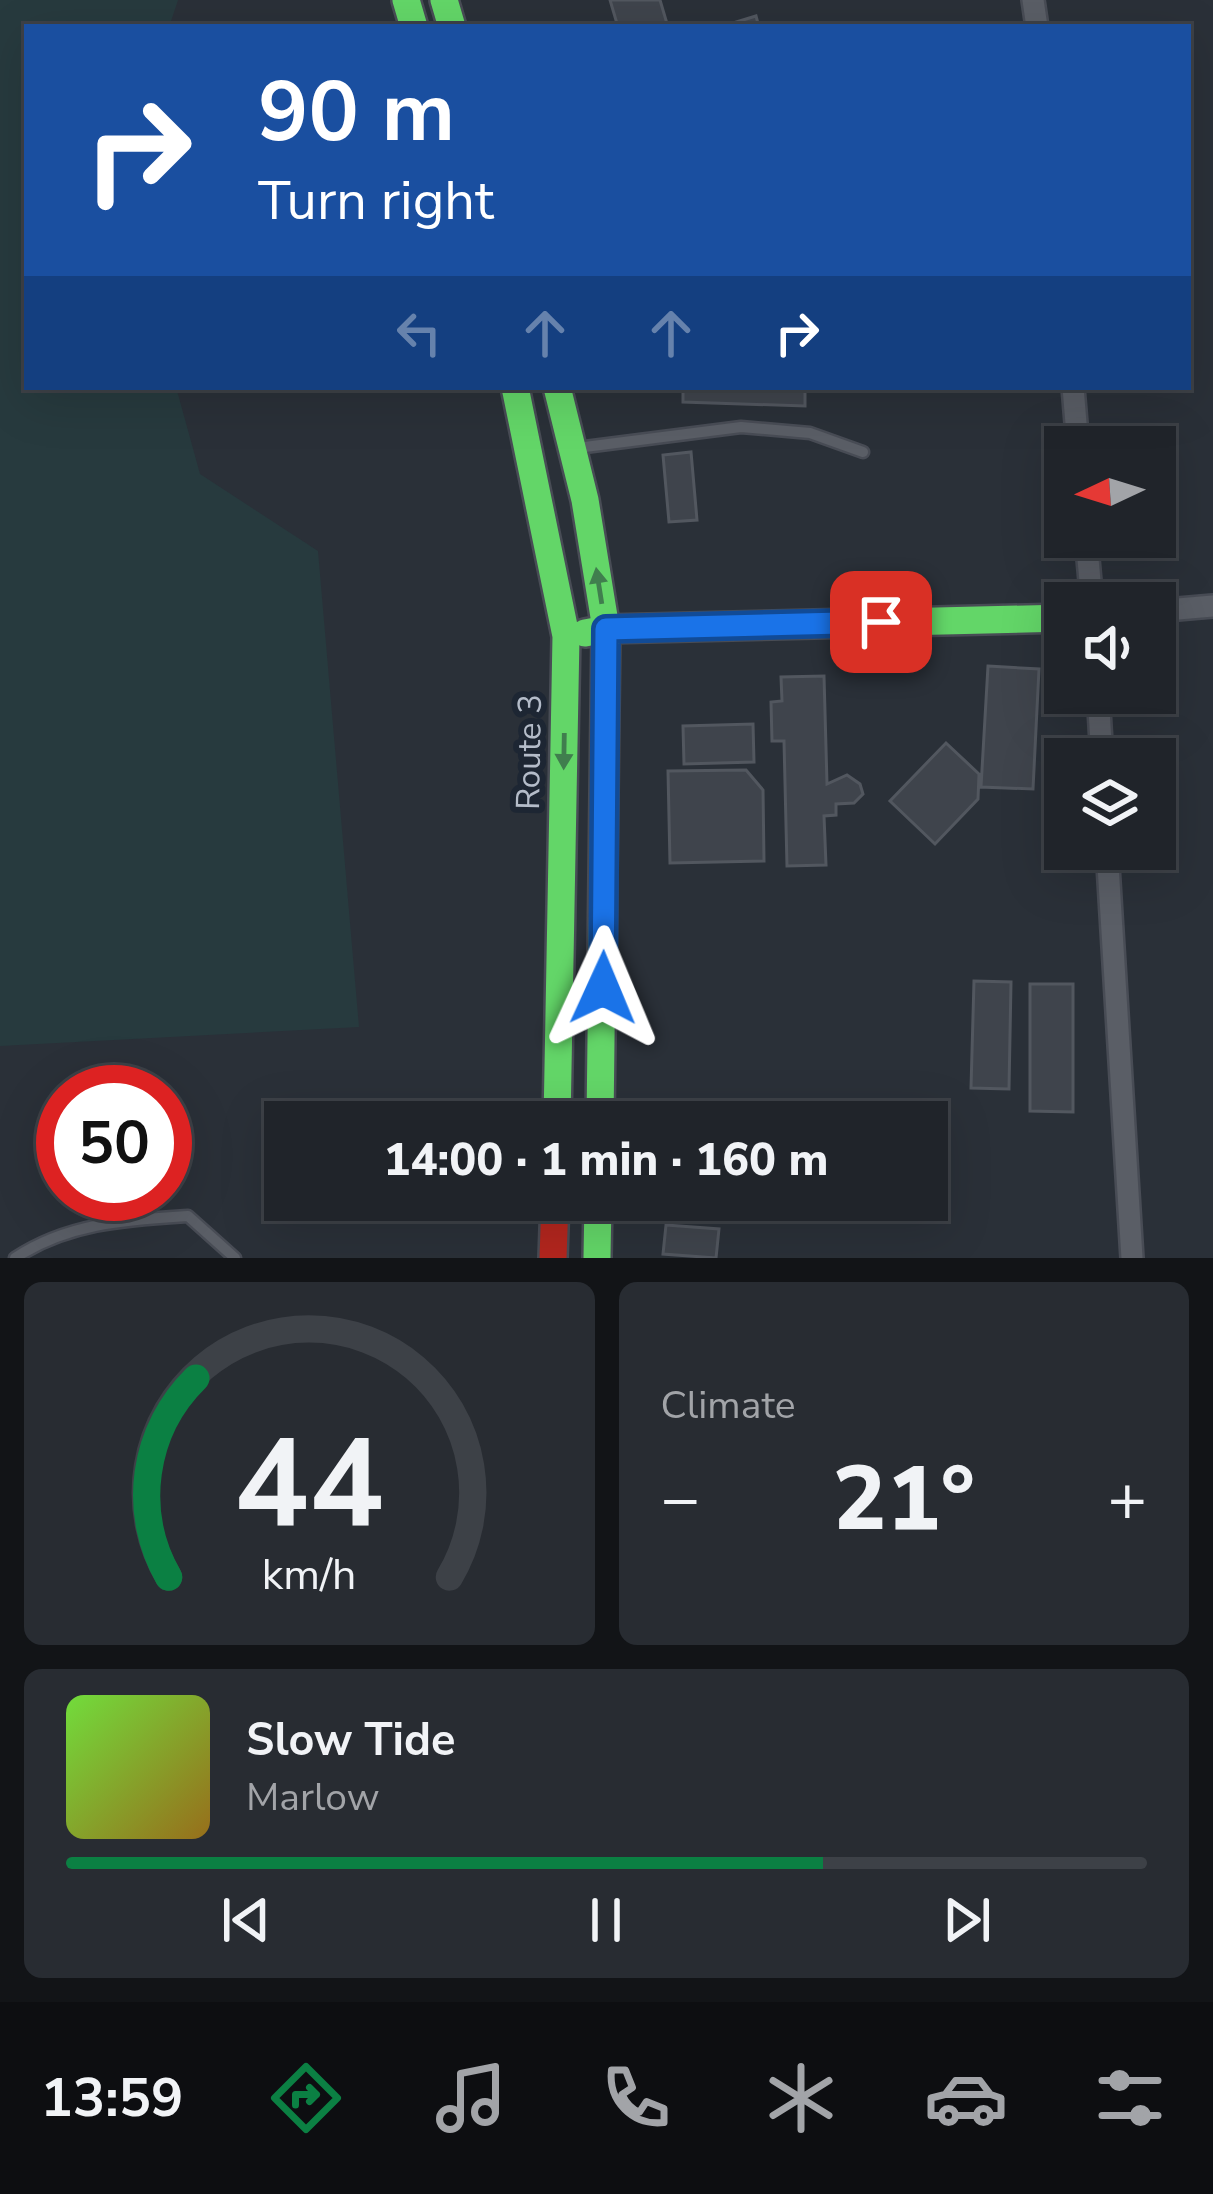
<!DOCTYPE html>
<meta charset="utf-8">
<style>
:root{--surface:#20242a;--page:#282c32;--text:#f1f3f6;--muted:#a2a4a8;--line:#3d4147;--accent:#0b8043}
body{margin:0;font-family:"Nunito Sans",sans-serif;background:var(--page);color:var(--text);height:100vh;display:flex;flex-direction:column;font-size:45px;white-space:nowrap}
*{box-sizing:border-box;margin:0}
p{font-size:39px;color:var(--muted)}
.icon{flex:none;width:66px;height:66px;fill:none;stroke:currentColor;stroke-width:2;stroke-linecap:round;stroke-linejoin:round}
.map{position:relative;height:1258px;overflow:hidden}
.drawer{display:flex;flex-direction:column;gap:24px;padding:24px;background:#121417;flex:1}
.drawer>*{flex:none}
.banner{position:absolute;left:24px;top:24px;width:1167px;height:366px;border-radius:0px;box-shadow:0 12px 48px #0002,0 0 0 3px var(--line);background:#1a4fa0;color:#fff;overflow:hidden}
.needle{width:78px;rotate:266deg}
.fabs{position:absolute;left:1044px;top:426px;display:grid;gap:24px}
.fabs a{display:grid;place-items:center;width:132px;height:132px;border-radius:0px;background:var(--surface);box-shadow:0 12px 48px #0002,0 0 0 3px var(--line);font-size:60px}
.speed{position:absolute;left:36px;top:1065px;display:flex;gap:24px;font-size:60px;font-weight:700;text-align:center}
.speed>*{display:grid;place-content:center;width:156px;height:156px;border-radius:50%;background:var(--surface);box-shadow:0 12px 48px #0002,0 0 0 3px var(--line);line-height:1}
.speed .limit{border:18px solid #d22;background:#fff;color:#111}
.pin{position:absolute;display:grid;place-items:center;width:102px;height:102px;color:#fff;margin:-51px;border-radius:24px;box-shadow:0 6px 18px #0006}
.me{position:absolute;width:132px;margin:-66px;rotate:1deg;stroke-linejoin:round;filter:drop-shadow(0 0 9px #0008)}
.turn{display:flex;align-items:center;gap:42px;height:252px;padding:0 36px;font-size:54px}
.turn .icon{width:156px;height:156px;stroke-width:2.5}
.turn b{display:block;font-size:84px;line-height:102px}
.lanes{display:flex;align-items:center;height:114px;padding:0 36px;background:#0003;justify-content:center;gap:60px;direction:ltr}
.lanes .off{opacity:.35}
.big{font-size:90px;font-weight:800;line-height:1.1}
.drawer .tile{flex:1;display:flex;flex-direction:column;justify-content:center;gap:18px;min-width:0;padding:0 42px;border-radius:18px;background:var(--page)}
.drawer .dial{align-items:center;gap:0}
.dial svg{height:312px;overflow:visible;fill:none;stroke:var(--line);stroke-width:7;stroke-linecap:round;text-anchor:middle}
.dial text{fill:var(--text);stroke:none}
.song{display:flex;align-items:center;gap:36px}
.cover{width:144px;height:144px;border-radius:18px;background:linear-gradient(135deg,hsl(100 70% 55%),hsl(40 70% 35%))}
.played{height:12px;border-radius:6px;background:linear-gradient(90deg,var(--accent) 70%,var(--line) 70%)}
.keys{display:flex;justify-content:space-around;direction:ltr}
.heat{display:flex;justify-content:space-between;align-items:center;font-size:66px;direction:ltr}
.drawer .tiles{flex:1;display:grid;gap:24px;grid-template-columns:1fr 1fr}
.tile:last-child{grid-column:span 2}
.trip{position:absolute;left:264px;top:1101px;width:684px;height:120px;border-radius:0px;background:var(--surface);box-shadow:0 12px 48px #0002,0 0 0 3px var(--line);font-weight:800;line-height:120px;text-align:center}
.menu{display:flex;height:192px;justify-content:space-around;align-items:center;background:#0d0e11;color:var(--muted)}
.menu .icon{width:84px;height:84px}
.menu .selected{color:var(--accent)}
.menu b{font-size:54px;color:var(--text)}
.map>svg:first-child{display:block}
.green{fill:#273a3e}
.building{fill:#3f444c;stroke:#52575f;stroke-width:3}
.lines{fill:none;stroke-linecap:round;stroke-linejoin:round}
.lane-casing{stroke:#484c55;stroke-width:15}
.street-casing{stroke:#484c55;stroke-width:26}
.fast-casing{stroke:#484c55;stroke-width:32}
.jam-casing{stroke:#484c55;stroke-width:32}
.lane{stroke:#5a5e66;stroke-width:10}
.street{stroke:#5a5e66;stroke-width:21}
.fast{stroke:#63d668;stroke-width:27}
.jam{stroke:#b3261e;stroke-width:27}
.oneway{fill:#407e4e}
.route-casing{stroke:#114b97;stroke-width:30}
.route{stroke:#1a73e8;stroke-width:21}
.labels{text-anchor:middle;stroke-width:12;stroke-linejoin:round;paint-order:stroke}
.street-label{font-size:33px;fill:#b4bcc9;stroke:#1d2633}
</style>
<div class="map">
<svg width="1213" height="1258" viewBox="0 0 1213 1258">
<rect width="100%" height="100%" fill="#2a3038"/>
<!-- green -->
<path class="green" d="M0,0h178l-9,27h-142v360h149l24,87 118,77 41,476 -359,19z"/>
<!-- building -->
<path class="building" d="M610,0h50l8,27h-50z
M756,16l3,11h-39z
M683,387h122v19l-122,-4z
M691,452l6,68 -28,2 -6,-67z
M988,666l51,3 -6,120 -52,-2z
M824,676l3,108 20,-9 13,9 3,10 -9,9 -18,1v11l-12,1 2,49 -39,1 -3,-125h-12l-1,-39 11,-1 -1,-24z
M753,724l1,38 -70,2 -1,-38z
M946,743l33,31 -1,25 -43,45 -45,-43z
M746,770l17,20 1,71 -94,2 -2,-92z
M974,981l37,1 -2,107 -38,-1z
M1030,984h43v128l-43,-1z
M666,1225l53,4 -3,29 -53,-4z"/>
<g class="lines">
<!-- lane casing -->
<g class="lane-casing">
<path id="lane" d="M577,448l164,-21 69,6 53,19
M15,1258c53,-35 111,-38 173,-42l47,42"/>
</g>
<!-- street casing -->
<g class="street-casing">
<path id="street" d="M1033,0l4,27
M1073,387l5,60
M1086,537l6,66
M1155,611l58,-5
M1098,693l4,66
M1107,849l25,409"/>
</g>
<!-- fast casing -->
<g class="fast-casing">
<path id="fast" d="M406,0l8,27
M444,0l8,27
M515,387l51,249 -9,486
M557,387l28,113 21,129 -6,493
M585,633l21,-4 459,-11
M597,1258l1,-58"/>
</g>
<!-- jam casing -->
<g class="jam-casing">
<path id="jam" d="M553,1258l2,-58"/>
</g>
<!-- lane -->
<use href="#lane" class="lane"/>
<!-- street -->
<use href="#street" class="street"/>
<!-- fast -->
<use href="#fast" class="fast"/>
<!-- jam -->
<use href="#jam" class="jam"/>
</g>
<!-- one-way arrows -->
<defs><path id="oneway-solid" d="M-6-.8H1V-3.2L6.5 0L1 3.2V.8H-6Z" transform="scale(3)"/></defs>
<g class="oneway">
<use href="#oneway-solid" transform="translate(599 586) rotate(-99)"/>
<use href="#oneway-solid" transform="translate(564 751) rotate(91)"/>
</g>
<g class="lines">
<!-- route casing -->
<g class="route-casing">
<path id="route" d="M603,988l3,-359 275,-7"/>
</g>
<!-- route -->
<use href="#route" class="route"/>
</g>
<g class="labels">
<!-- street labels -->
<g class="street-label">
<text transform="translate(528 752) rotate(-89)" y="12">Route 3</text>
</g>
</g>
</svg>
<div class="fabs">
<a><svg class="needle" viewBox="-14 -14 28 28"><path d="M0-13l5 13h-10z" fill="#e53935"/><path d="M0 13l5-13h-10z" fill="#a2a4a8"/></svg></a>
<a><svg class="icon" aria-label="sound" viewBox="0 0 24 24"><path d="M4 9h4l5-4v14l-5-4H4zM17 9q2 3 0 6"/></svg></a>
<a><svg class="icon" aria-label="layers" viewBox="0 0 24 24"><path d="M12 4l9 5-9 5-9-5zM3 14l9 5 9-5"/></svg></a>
</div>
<div class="speed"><div class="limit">50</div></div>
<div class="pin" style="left:881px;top:622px;background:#d93025"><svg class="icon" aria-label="arrive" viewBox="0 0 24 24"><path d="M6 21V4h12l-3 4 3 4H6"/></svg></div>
<svg class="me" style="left:603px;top:988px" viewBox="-20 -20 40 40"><path d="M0-17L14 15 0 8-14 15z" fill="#1a73e8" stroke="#fff" stroke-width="4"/></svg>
<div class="trip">14:00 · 1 min · 160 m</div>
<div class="banner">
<div class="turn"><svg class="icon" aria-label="right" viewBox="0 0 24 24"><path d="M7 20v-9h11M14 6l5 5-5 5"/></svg><div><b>90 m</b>Turn right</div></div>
<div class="lanes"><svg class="icon off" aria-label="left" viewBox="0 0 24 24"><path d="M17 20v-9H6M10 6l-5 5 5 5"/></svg><svg class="icon off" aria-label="ahead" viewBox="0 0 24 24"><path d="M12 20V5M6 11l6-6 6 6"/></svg><svg class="icon off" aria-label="ahead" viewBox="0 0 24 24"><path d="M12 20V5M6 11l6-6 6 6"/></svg><svg class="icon" aria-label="right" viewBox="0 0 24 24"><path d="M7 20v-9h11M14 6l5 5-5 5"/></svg></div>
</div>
</div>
<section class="drawer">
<div class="tiles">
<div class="tile dial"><svg viewBox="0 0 100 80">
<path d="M14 69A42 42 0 1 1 86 69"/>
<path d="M14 69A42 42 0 0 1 21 18" stroke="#0b8043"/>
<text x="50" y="56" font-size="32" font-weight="700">44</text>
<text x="50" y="72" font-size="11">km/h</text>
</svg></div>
<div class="tile"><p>Climate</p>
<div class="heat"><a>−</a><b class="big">21°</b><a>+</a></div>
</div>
<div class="tile">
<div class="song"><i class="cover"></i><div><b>Slow Tide</b><p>Marlow</p></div></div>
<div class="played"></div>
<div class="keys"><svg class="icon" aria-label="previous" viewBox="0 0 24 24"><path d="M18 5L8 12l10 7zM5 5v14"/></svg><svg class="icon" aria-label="pause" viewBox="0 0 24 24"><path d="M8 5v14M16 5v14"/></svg><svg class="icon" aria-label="next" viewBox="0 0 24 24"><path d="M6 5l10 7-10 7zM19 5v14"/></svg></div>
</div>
</div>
</section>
<nav class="menu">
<b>13:59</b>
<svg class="icon selected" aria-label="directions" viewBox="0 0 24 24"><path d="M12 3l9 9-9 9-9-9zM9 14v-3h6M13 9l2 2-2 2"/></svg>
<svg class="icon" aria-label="music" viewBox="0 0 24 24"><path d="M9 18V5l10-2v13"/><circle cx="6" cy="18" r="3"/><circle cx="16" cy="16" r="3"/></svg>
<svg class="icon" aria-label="phone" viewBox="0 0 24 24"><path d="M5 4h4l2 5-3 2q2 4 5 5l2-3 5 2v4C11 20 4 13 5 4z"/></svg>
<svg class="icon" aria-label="climate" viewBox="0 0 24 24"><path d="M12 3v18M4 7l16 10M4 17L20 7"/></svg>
<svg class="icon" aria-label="car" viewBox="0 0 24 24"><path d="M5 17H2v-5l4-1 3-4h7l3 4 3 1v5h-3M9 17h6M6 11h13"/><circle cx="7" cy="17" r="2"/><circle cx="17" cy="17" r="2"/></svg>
<svg class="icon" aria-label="filters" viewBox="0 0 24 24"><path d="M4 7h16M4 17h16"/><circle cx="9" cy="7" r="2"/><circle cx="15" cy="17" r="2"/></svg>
</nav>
